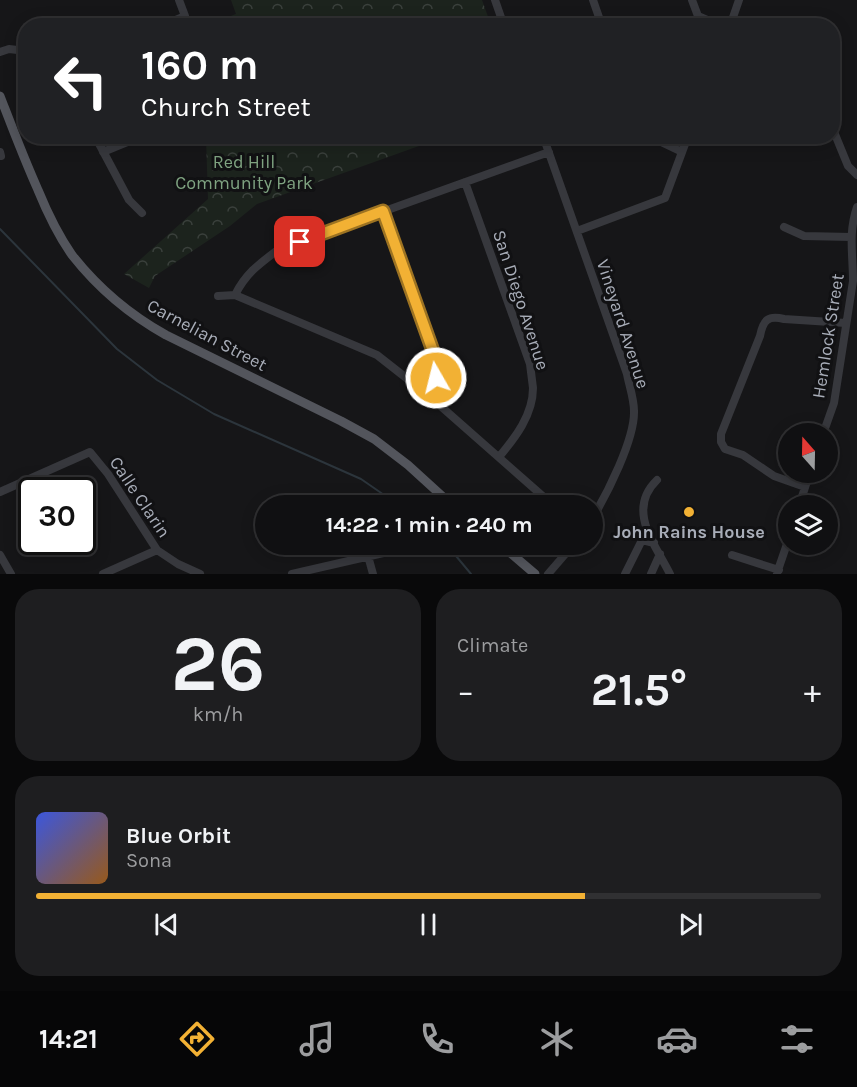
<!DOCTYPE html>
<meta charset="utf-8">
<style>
:root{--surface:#101012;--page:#1e1e20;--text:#f1f3f6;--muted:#9c9d9f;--line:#303032;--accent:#f2b134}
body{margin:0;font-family:Karla,sans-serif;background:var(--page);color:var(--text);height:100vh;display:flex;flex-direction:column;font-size:22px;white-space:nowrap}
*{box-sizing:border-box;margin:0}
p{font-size:20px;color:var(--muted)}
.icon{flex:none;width:33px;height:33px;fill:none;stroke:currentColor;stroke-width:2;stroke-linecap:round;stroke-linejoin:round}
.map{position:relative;height:574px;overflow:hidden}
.panel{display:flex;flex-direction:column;gap:15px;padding:15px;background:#09090a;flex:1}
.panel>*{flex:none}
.hud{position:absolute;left:18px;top:18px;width:822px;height:126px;border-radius:24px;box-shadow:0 3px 15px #0003,0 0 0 2px var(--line);background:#202124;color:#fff;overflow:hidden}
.needle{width:39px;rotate:340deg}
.fabs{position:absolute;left:778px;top:423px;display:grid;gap:12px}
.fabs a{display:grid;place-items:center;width:60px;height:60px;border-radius:50%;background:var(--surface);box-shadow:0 3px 15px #0003,0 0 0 2px var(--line);font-size:30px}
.speed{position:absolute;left:18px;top:477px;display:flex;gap:12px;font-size:30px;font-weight:700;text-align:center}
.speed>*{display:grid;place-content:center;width:78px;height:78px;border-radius:50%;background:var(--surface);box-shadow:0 3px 15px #0003,0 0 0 2px var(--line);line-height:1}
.speed .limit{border:3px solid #111;border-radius:9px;background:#fff;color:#111}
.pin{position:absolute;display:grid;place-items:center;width:51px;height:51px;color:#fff;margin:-26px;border-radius:12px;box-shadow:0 3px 9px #0006}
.me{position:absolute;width:66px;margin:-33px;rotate:352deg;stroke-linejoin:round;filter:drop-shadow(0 0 4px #0008)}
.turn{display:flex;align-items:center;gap:21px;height:126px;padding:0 24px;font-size:27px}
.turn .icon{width:78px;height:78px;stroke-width:2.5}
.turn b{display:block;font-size:42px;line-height:51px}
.big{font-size:45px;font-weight:700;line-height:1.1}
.panel .tile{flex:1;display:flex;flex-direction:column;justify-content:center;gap:9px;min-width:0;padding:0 21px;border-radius:24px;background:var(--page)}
.panel .dial{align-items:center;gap:0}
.dial b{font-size:78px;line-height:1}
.song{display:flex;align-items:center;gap:18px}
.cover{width:72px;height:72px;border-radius:9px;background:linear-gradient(135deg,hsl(230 70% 55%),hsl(30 70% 35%))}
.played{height:6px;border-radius:3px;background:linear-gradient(90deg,var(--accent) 70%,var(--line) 70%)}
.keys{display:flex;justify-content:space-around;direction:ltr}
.heat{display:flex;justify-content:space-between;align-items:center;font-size:33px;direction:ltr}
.panel .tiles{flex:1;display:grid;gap:15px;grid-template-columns:1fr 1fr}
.tile:last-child{grid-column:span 2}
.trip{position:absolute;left:255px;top:495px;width:348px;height:60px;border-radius:30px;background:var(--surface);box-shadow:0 3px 15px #0003,0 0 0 2px var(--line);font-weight:700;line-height:60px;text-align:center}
.tabs{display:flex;height:96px;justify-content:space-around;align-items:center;background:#060607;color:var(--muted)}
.tabs .icon{width:42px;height:42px}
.tabs .on{color:var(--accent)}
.tabs b{font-size:27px;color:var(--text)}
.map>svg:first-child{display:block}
.park{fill:url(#park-crowns)}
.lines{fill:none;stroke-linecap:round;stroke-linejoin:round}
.stream{stroke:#2c353c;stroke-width:2}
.minor{stroke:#37383d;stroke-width:8}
.major{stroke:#53555c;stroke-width:9}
.route-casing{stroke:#9d7322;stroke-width:15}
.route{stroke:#f2b134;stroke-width:10}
.poi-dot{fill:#f2b134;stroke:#111113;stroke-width:2}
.labels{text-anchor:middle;stroke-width:6;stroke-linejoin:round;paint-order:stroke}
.park-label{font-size:18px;fill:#7fa381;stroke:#111113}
.street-label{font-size:18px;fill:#a8adb8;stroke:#111113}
.poi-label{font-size:18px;font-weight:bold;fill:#a8adb8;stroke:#111113}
</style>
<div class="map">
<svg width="857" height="574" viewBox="0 0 857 574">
<defs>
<pattern id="park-crowns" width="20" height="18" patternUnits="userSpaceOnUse" patternTransform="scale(1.5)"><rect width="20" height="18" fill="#1c231d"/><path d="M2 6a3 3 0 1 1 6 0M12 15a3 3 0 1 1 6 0" fill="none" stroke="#3a403c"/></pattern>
</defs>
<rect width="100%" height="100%" fill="#161618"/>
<!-- park -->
<path class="park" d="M231,0h251l9,25h-284l29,-11z
M206,137v-1l238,1 -187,67 -27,22 -75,50 -6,12 -25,-14 84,-75z"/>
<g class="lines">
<!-- stream -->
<path class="stream" d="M0,229l117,120 40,31 57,34 147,65 39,27
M446,544l25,30"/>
<!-- minor -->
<path class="minor" d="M495,0l9,26
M593,0l9,26
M692,0l6,16 23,10
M162,26l23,-10 -6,-16
M730,26l9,-26
M0,52l9,-3 17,2
M832,127l16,39 9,9
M95,136l34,64 13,13
M543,136l84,238c2,11 7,25 7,37 1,28 -27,83 -42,108
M653,136l8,6 21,10
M0,152l1,4
M103,152l39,-16
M465,182l65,182c1,8 2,16 3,24 0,27 -18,50 -34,69
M383,211l55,155 -2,12 -8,17
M784,227l20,9 47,1
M577,231l88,-33 23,-62
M235,295c11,-22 24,-31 44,-46l270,-97
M218,296l17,-1 142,60 51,40 126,111
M823,434l11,-31 19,-122c0,-26 -5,-48 4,-74
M657,480c-31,30 -2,64 13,94
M805,487l-31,-11 -31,-21 -18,-6 -4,-7v-8l39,-98c3,-16 8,-21 24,-17l62,4
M0,492l90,-40 18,22 49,76 21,14 22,10
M799,506l11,-34
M0,555l11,19
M732,555l47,15
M368,556l5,18
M777,573l12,-35
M103,574l54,-24
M292,574l100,-23 9,-7
M548,574l26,-30
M625,574l17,-34 12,3
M651,574l9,-20"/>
<!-- major -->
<path class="major" d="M0,96c12,31 24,63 38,94 9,22 20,45 34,65 26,33 58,60 94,80l175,86 33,18 34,26 45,41
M500,544l35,30"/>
</g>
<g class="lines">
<!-- route casing -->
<g class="route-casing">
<path id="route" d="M300,242l83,-31 50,140 5,15 -2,12"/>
</g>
<!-- route -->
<use href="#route" class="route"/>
</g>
<!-- markers -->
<circle class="poi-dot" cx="689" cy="512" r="6"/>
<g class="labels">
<!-- park labels -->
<g class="park-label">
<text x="244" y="168">Red Hill<tspan x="244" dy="21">Community Park</tspan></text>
</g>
<!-- street labels -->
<g class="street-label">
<text transform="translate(521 300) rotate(72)" y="6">San Diego Avenue</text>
<text transform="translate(623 324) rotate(72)" y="6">Vineyard Avenue</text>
<text transform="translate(207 335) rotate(28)" y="6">Carnelian Street</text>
<text transform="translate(828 336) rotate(-81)" y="6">Hemlock Street</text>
<text transform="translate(140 497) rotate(56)" y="6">Calle Clarin</text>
</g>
<!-- poi labels -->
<g class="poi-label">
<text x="689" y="538">John Rains House</text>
</g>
</g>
</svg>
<div class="fabs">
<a><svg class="needle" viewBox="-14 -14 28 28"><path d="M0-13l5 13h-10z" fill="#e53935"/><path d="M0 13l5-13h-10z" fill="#9c9d9f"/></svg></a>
<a><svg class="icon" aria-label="layers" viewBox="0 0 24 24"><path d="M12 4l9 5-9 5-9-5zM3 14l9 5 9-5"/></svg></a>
</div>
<div class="speed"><div class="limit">30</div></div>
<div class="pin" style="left:300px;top:242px;background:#d93025"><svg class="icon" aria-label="arrive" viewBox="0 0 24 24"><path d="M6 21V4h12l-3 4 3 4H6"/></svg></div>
<svg class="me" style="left:436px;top:378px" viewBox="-20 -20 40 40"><circle r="17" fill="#f2b134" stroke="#fff" stroke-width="3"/><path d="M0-11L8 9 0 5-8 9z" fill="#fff"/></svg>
<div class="trip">14:22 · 1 min · 240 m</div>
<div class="hud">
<div class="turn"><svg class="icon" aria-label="left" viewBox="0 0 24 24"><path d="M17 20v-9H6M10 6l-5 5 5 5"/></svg><div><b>160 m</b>Church Street</div></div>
</div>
</div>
<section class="panel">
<div class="tiles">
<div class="tile dial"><b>26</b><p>km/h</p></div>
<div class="tile"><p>Climate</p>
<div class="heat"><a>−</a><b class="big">21.5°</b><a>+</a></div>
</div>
<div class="tile">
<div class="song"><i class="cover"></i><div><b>Blue Orbit</b><p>Sona</p></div></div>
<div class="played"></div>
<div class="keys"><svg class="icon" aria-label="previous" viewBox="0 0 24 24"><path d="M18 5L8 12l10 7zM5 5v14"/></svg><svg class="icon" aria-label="pause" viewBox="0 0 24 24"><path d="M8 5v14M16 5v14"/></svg><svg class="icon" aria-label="next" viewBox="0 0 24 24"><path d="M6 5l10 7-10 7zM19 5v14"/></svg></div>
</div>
</div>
</section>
<nav class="tabs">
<b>14:21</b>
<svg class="icon on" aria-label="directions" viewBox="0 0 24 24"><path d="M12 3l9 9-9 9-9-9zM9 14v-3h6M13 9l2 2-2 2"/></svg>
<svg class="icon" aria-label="music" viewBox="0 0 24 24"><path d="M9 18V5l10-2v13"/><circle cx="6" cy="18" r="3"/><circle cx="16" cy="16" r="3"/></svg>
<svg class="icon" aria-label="phone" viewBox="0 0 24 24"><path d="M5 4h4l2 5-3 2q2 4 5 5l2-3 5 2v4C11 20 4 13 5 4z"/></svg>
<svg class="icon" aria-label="climate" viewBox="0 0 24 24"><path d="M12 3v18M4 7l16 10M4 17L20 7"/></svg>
<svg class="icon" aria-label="car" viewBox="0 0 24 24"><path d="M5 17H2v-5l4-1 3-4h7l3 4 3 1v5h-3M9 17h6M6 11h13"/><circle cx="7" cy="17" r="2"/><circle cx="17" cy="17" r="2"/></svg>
<svg class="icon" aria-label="filters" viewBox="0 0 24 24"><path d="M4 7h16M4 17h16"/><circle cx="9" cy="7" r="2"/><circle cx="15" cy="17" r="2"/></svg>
</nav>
